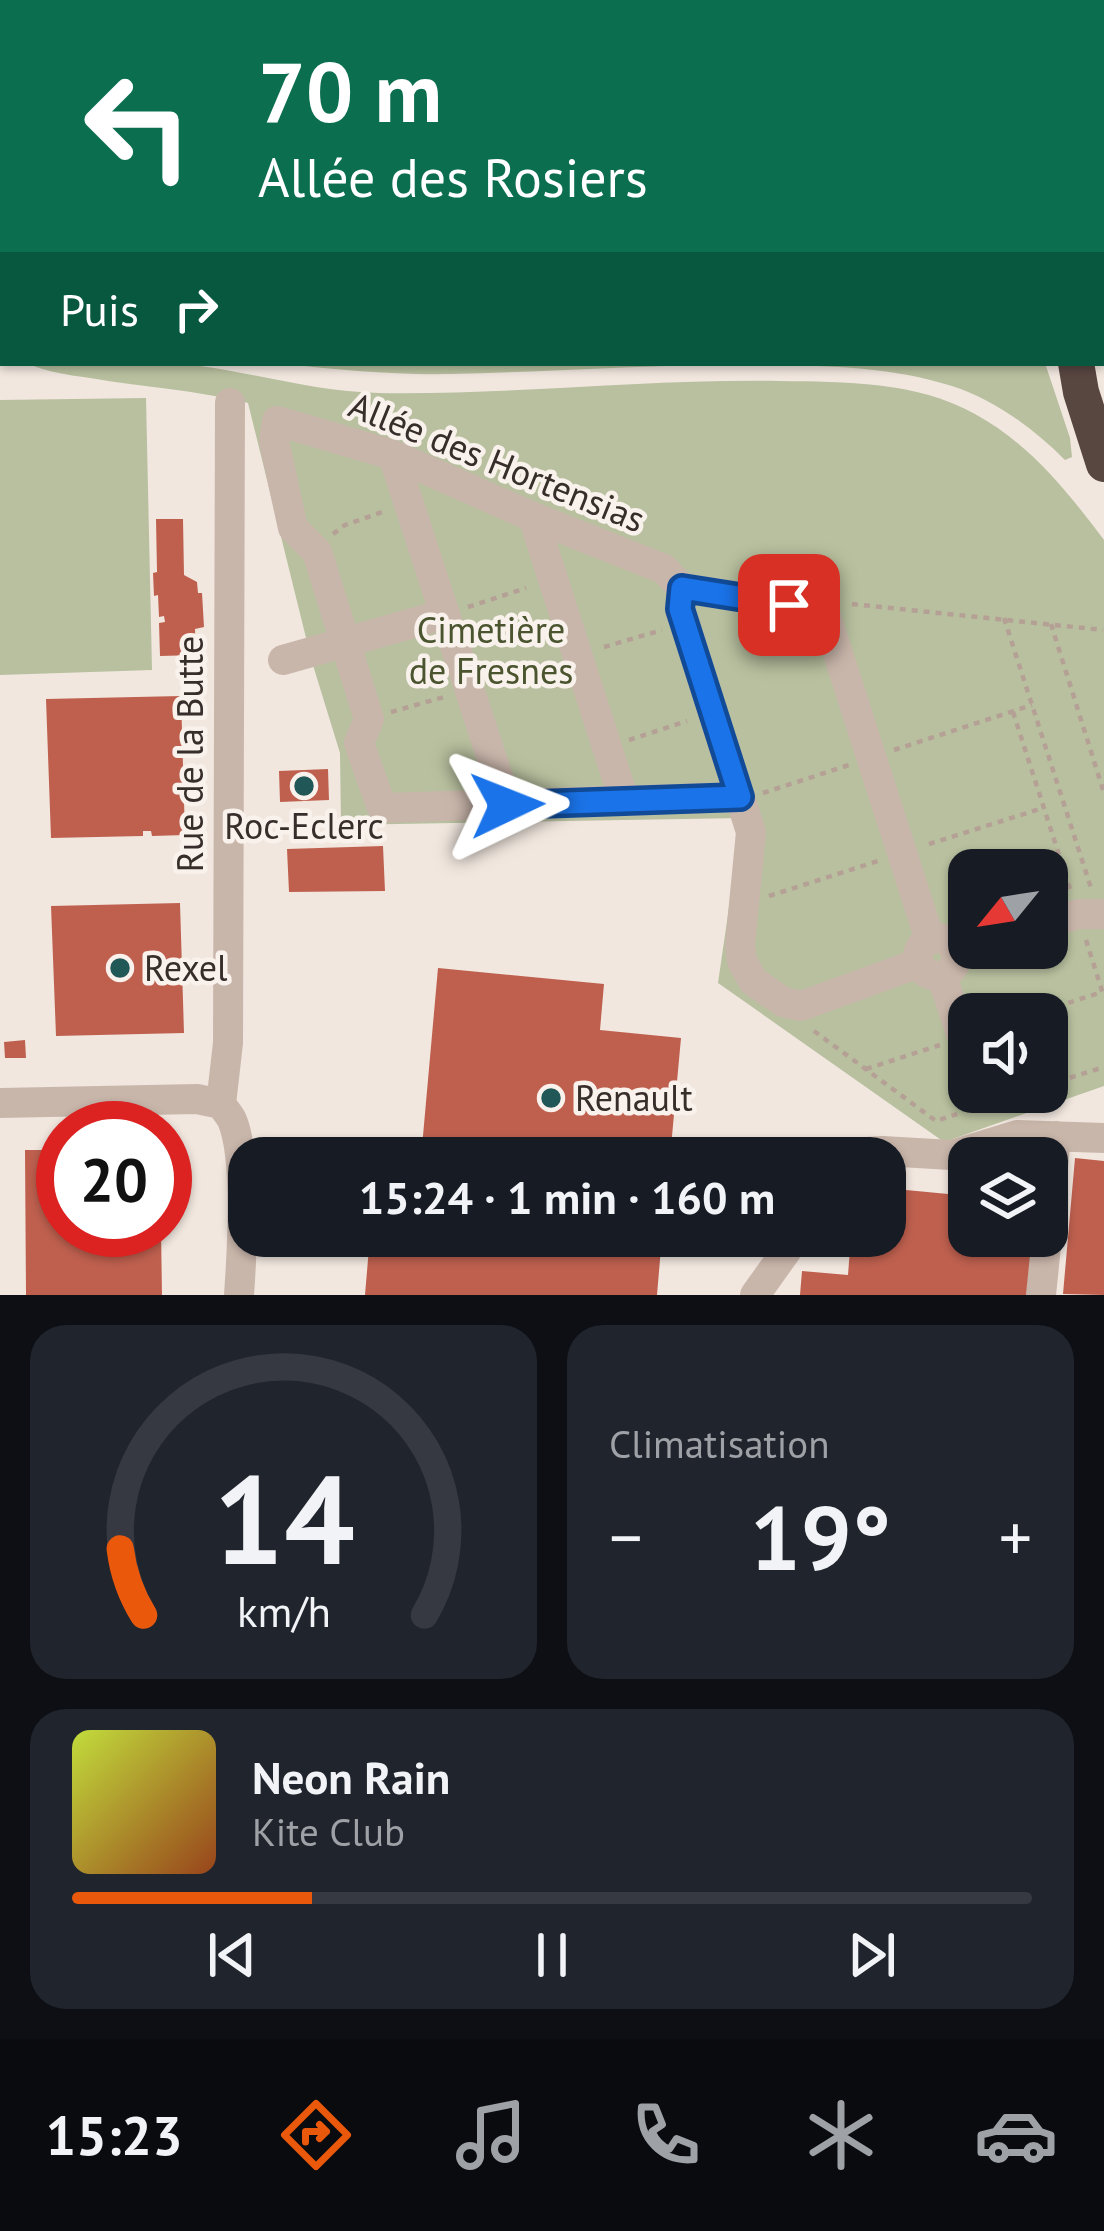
<!DOCTYPE html>
<html lang="fr">
<meta charset="utf-8">
<style>
:root{--surface:#171b24;--page:#20242c;--text:#f1f3f6;--muted:#9ea1a6;--line:#363941;--accent:#ea580c}
body{margin:0;font-family:"PT Sans",sans-serif;background:var(--page);color:var(--text);height:100vh;display:flex;flex-direction:column;font-size:45px;white-space:nowrap}
*{box-sizing:border-box;margin:0}
p{font-size:39px;color:var(--muted)}
.icon{flex:none;width:66px;height:66px;fill:none;stroke:currentColor;stroke-width:2;stroke-linecap:round;stroke-linejoin:round}
.map{position:relative;height:1295px;overflow:hidden}
.drawer{display:flex;flex-direction:column;gap:30px;padding:30px;background:#0d0f14;flex:1}
.drawer>*{flex:none}
.hud{position:absolute;left:0px;top:0px;width:1104px;height:366px;box-shadow:0 3px 9px #0004;background:#0b6e4f;color:#fff;overflow:hidden}
.needle{width:78px;rotate:240deg}
.controls{position:absolute;left:948px;top:849px;display:grid;gap:24px}
.controls a{display:grid;place-items:center;width:120px;height:120px;border-radius:24px;background:var(--surface);box-shadow:0 3px 9px #0004;font-size:60px}
.speed{position:absolute;left:36px;top:1101px;display:flex;gap:24px;font-size:60px;font-weight:700;text-align:center}
.speed>*{display:grid;place-content:center;width:156px;height:156px;border-radius:50%;background:var(--surface);box-shadow:0 3px 9px #0004;line-height:1}
.speed .limit{border:18px solid #d22;background:#fff;color:#111}
.pin{position:absolute;display:grid;place-items:center;width:102px;height:102px;color:#fff;margin:-51px;border-radius:24px;box-shadow:0 6px 18px #0006}
.me{position:absolute;width:132px;margin:-66px;rotate:88deg;stroke-linejoin:round;filter:drop-shadow(0 0 9px #0008)}
.turn{display:flex;align-items:center;gap:42px;height:252px;padding:0 60px;font-size:54px}
.turn .icon{width:156px;height:156px;stroke-width:2.5}
.turn b{display:block;font-size:84px;line-height:102px}
.then{display:flex;align-items:center;height:114px;padding:0 60px;background:#0003;gap:24px;font-size:45px}
.big{font-size:90px;font-weight:700;line-height:1.1}
.drawer .card{flex:1;display:flex;flex-direction:column;justify-content:center;gap:18px;min-width:0;padding:0 42px;border-radius:36px;background:var(--page)}
.drawer .dial{align-items:center;gap:0}
.dial svg{height:312px;overflow:visible;fill:none;stroke:var(--line);stroke-width:7;stroke-linecap:round;text-anchor:middle}
.dial text{fill:var(--text);stroke:none}
.song{display:flex;align-items:center;gap:36px}
.cover{width:144px;height:144px;border-radius:18px;background:linear-gradient(135deg,hsl(70 70% 55%),hsl(20 70% 35%))}
.played{height:12px;border-radius:6px;background:linear-gradient(90deg,var(--accent) 25%,var(--line) 25%)}
.keys{display:flex;justify-content:space-around;direction:ltr}
.heat{display:flex;justify-content:space-between;align-items:center;font-size:66px;direction:ltr}
.drawer .tiles{flex:1;display:grid;gap:30px;grid-template-columns:1fr 1fr}
.card:last-child{grid-column:span 2}
.trip{position:absolute;left:228px;top:1137px;width:678px;height:120px;border-radius:36px;background:var(--surface);box-shadow:0 3px 9px #0004;font-weight:700;line-height:120px;text-align:center}
.menu{display:flex;height:192px;justify-content:space-around;align-items:center;background:#090b0e;color:var(--muted)}
.menu .icon{width:84px;height:84px}
.menu .current{color:var(--accent)}
.menu b{font-size:54px;color:var(--text)}
.map>svg:first-child{display:block}
.green{fill:#b8c09f;fill-rule:evenodd}
.building{fill:#bf604f}
.lines{fill:none;stroke-linecap:round;stroke-linejoin:round}
.path{stroke:#b5a095;stroke-width:4.5;stroke-dasharray:6 6;stroke-linecap:butt}
.minor{stroke:#c9b6ab;stroke-width:30}
.highway{stroke:#584641;stroke-width:36}
.route-casing{stroke:#114b97;stroke-width:30}
.route{stroke:#1a73e8;stroke-width:21}
.poi-dot{fill:#215756;stroke:#f9f1eb;stroke-width:4.5}
.labels{text-anchor:middle;stroke-width:9;stroke-linejoin:round;paint-order:stroke}
.street-label{font-size:36px;fill:#372d2a;stroke:#f9f1eb}
.park-label{font-size:36px;fill:#4a542f;stroke:#f9f1eb}
.poi-label{font-size:36px;fill:#372d2a;stroke:#f9f1eb;text-anchor:start}
</style>
<div class="map">
<svg width="1104" height="1295" viewBox="0 0 1104 1295">
<rect width="100%" height="100%" fill="#f1e7df"/>
<!-- green -->
<path class="green" d="M26,363c48,0 98,-3 146,0 69,5 137,29 207,30 134,2 267,-14 400,-12 66,1 137,0 196,33 55,30 92,77 129,126v546l-160,56 -226,-159 24,-165 -401,7 -1,-72 -28,-91 -64,-259c-52,-13 -105,-16 -158,-25 -22,-3 -43,-6 -64,-15zM969,870h78v78h-78zM969,1014h78v78h-78z
M278,363h767l25,75 2,19 -7,3c-32,-32 -70,-60 -113,-74 -61,-19 -119,-20 -181,-21 -107,-2 -213,7 -320,9 -58,1 -114,-4 -173,-11z
M146,398l6,272 -152,5v-275z"/>
<!-- building -->
<path class="building" d="M156,519h27l1,56 13,7 1,11h4l2,34 -9,2 1,26 -36,1 -1,-33 6,-1 -1,-6 -5,1 -1,-22 -4,1 -1,-23 4,-1z
M181,696l4,139 -33,1 -1,-5h-8v5l-92,2 -5,-139z
M328,769l1,31 -49,2 -1,-31z
M383,846l2,45 -96,1 -2,-43z
M180,903l4,130 -128,3 -5,-130z
M438,968l166,16 -4,46 81,8 -11,120h-249z
M25,1040l1,18h-21l-1,-16z
M25,1150h38v80h98l1,65h-136z
M1075,1158l29,3v134l-41,-1z
M885,1188l84,8v40h65l-6,59h-228l2,-24 46,4 3,-39h34z
M370,1236h292l-5,59h-292z"/>
<g class="lines">
<!-- path -->
<path class="path" d="M333,534l12,-9 37,-13
M852,604l251,26
M468,607l58,-19
M1004,618l87,270
M1051,624l53,169
M604,647l58,-17
M495,681l58,-19
M391,712l53,-15
M1013,712l57,177
M629,740l58,-19
M894,750l138,-45
M763,793l86,-28
M929,844l114,-36
M769,896l109,-35
M1086,940l18,57
M1034,1014l68,-22
M814,1031l122,90 27,-9
M866,1069l74,-24
M1047,1085l57,-18
M1008,1098l18,-6"/>
<!-- minor -->
<path class="minor" d="M693,0l19,3
M393,455l114,350
M533,517l91,283
M682,588l-18,-19 -131,-52 -140,-62 -116,-34 -3,20 19,87 24,24 52,167 -10,24 23,65 358,-11
M682,588l-2,21 71,223 -11,113 2,16 11,20 30,21 18,4 118,-43
M682,588l142,22 106,330
M283,660l162,-46
M1047,924l31,-10h26
M918 957a19 19 0 1 1 38 0a19 19 0 1 1-38 0Z
M942,976l27,82
M981,1092l1,4
M0,1103l197,-4 24,5c3,5 8,10 11,16 16,38 10,133 7,175
M221,1104l7,-61 2,-640
M828,1158l6,-4 49,-3 68,4 66,-20 87,3
M1047,1231l9,-95
M755,1295l32,-45 2,-14
M1041,1295l6,-59"/>
<!-- highway -->
<path class="highway" d="M331,0l32,3
M401,0l15,3
M964,0l1,3
M0,25h3
M1101,48l3,1
M0,79h3
M1101,108h3
M0,139h3
M1101,161h3
M0,203l3,2
M1101,224h3
M1076,363l5,29 23,72"/>
</g>
<g class="lines">
<!-- route casing -->
<g class="route-casing">
<path id="route" d="M507,805l233,-8 -60,-188 2,-21 107,17"/>
</g>
<!-- route -->
<use href="#route" class="route"/>
</g>
<!-- markers -->
<g class="poi-dot">
<circle cx="304" cy="786" r="12"/>
<circle cx="120" cy="968" r="12"/>
<circle cx="551" cy="1098" r="12"/>
</g>
<g class="labels">
<!-- street labels -->
<g class="street-label">
<text transform="translate(497 462) rotate(22)" y="13">Allée des Hortensias</text>
<text transform="translate(190 754) rotate(-90)" y="13">Rue de la Butte</text>
</g>
<!-- park labels -->
<g class="park-label">
<text x="491" y="643">Cimetière<tspan x="491" dy="41">de Fresnes</tspan></text>
</g>
<!-- poi labels -->
<g class="poi-label">
<text x="304" y="839" text-anchor="middle">Roc-Eclerc</text>
<text x="144" y="981">Rexel</text>
<text x="575" y="1111">Renault</text>
</g>
</g>
</svg>
<div class="controls">
<a><svg class="needle" viewBox="-14 -14 28 28"><path d="M0-13l5 13h-10z" fill="#e53935"/><path d="M0 13l5-13h-10z" fill="#9ea1a6"/></svg></a>
<a><svg class="icon" aria-label="sound" viewBox="0 0 24 24"><path d="M4 9h4l5-4v14l-5-4H4zM17 9q2 3 0 6"/></svg></a>
<a><svg class="icon" aria-label="layers" viewBox="0 0 24 24"><path d="M12 4l9 5-9 5-9-5zM3 14l9 5 9-5"/></svg></a>
</div>
<div class="speed"><div class="limit">20</div></div>
<div class="pin" style="left:789px;top:605px;background:#d93025"><svg class="icon" aria-label="arrive" viewBox="0 0 24 24"><path d="M6 21V4h12l-3 4 3 4H6"/></svg></div>
<svg class="me" style="left:507px;top:805px" viewBox="-20 -20 40 40"><path d="M0-17L14 15 0 8-14 15z" fill="#1a73e8" stroke="#fff" stroke-width="4"/></svg>
<div class="trip">15:24 · 1 min · 160 m</div>
<div class="hud">
<div class="turn"><svg class="icon" aria-label="left" viewBox="0 0 24 24"><path d="M17 20v-9H6M10 6l-5 5 5 5"/></svg><div><b>70 m</b>Allée des Rosiers</div></div>
<div class="then">Puis<svg class="icon" aria-label="right" viewBox="0 0 24 24"><path d="M7 20v-9h11M14 6l5 5-5 5"/></svg></div>
</div>
</div>
<section class="drawer">
<div class="tiles">
<div class="card dial"><svg viewBox="0 0 100 80">
<path d="M14 69A42 42 0 1 1 86 69"/>
<path d="M14 69A42 42 0 0 1 8 52" stroke="#ea580c"/>
<text x="50" y="56" font-size="32" font-weight="700">14</text>
<text x="50" y="72" font-size="11">km/h</text>
</svg></div>
<div class="card"><p>Climatisation</p>
<div class="heat"><a>−</a><b class="big">19°</b><a>+</a></div>
</div>
<div class="card">
<div class="song"><i class="cover"></i><div><b>Neon Rain</b><p>Kite Club</p></div></div>
<div class="played"></div>
<div class="keys"><svg class="icon" aria-label="previous" viewBox="0 0 24 24"><path d="M18 5L8 12l10 7zM5 5v14"/></svg><svg class="icon" aria-label="pause" viewBox="0 0 24 24"><path d="M8 5v14M16 5v14"/></svg><svg class="icon" aria-label="next" viewBox="0 0 24 24"><path d="M6 5l10 7-10 7zM19 5v14"/></svg></div>
</div>
</div>
</section>
<nav class="menu">
<b>15:23</b>
<svg class="icon current" aria-label="directions" viewBox="0 0 24 24"><path d="M12 3l9 9-9 9-9-9zM9 14v-3h6M13 9l2 2-2 2"/></svg>
<svg class="icon" aria-label="music" viewBox="0 0 24 24"><path d="M9 18V5l10-2v13"/><circle cx="6" cy="18" r="3"/><circle cx="16" cy="16" r="3"/></svg>
<svg class="icon" aria-label="phone" viewBox="0 0 24 24"><path d="M5 4h4l2 5-3 2q2 4 5 5l2-3 5 2v4C11 20 4 13 5 4z"/></svg>
<svg class="icon" aria-label="climate" viewBox="0 0 24 24"><path d="M12 3v18M4 7l16 10M4 17L20 7"/></svg>
<svg class="icon" aria-label="car" viewBox="0 0 24 24"><path d="M5 17H2v-5l4-1 3-4h7l3 4 3 1v5h-3M9 17h6M6 11h13"/><circle cx="7" cy="17" r="2"/><circle cx="17" cy="17" r="2"/></svg>
</nav>
